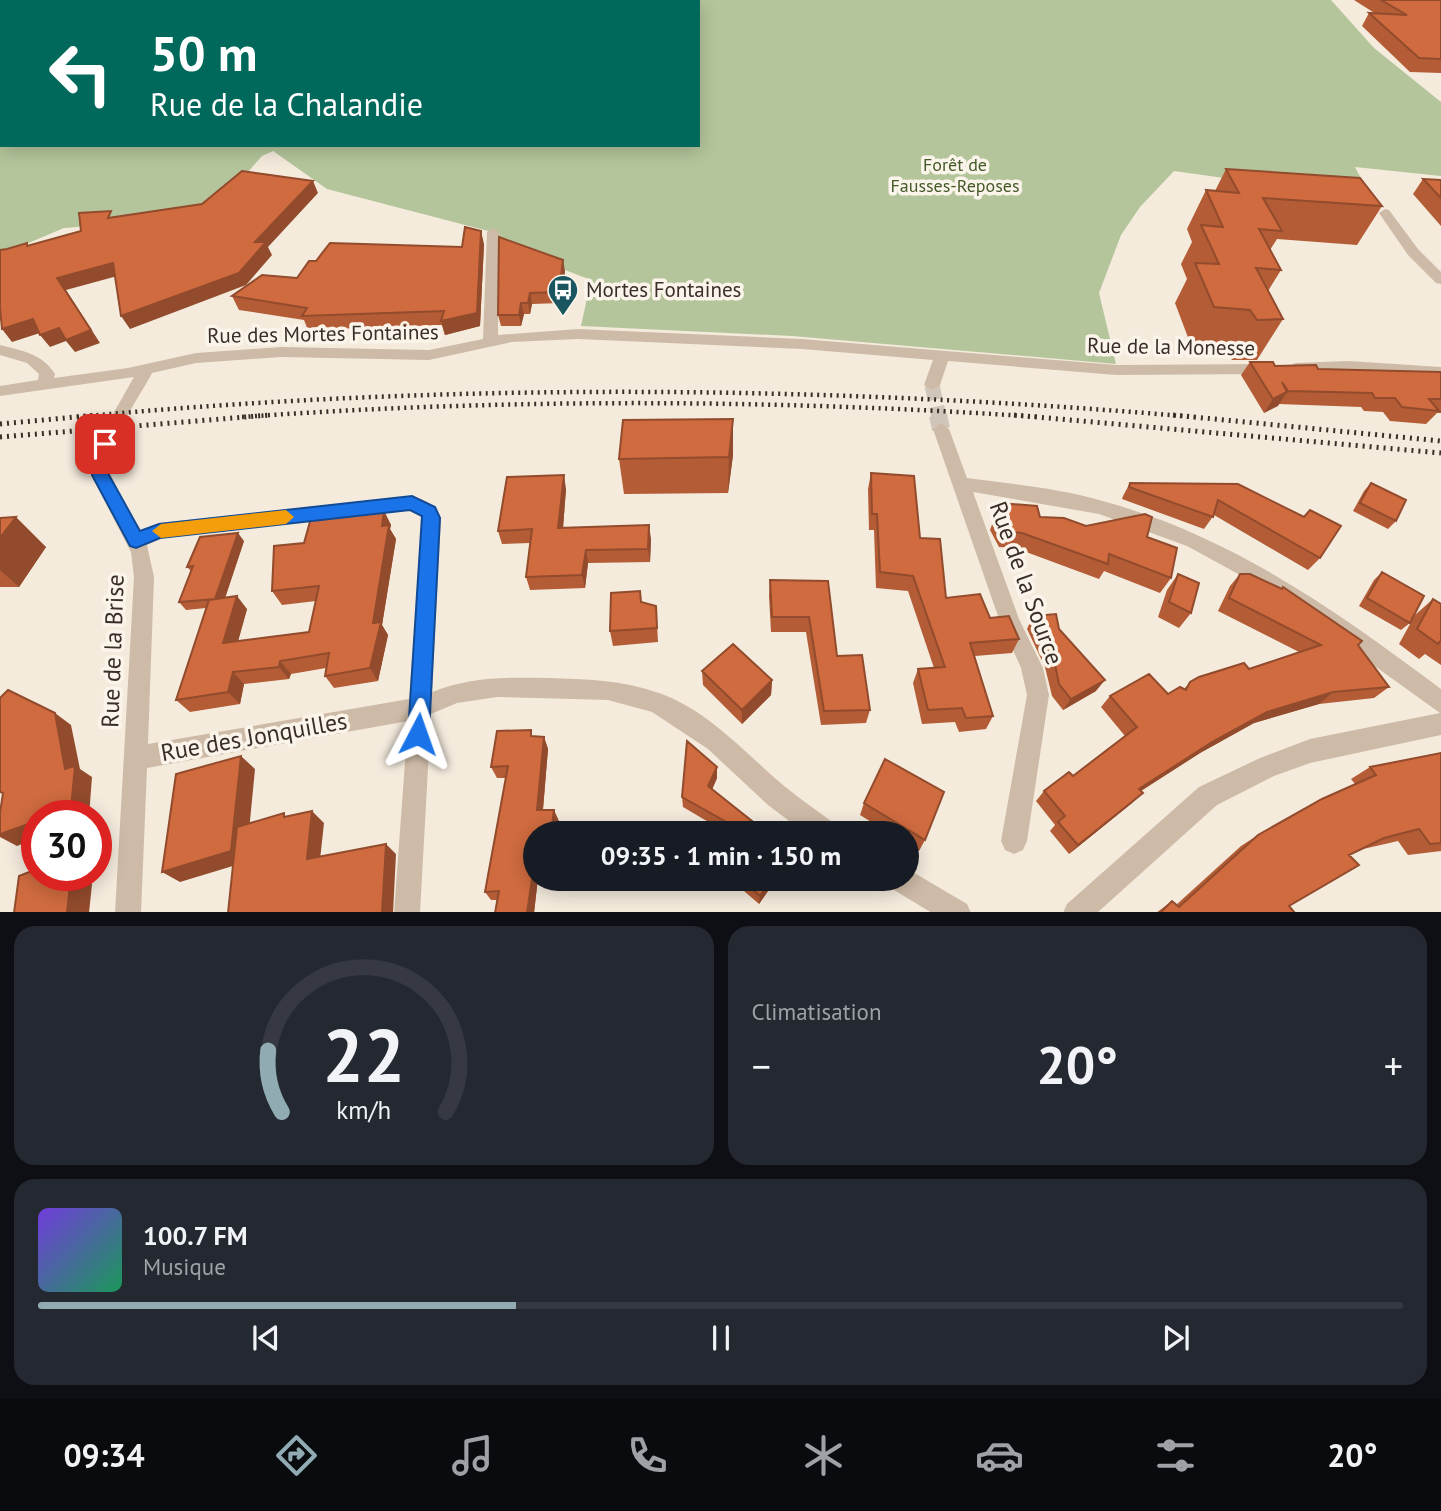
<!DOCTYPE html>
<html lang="fr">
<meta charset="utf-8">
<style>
:root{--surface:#171b24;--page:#242831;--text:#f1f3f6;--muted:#9ea1a6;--line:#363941;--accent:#90acb2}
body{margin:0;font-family:"PT Sans",sans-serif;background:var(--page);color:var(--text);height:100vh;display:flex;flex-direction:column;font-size:26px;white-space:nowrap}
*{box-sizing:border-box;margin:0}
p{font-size:23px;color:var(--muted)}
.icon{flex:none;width:38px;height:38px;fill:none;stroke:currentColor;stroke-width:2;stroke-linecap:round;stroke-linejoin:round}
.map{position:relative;height:912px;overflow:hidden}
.panel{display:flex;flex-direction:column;gap:14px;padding:14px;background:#0d0f14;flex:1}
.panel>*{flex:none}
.guide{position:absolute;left:0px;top:0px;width:700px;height:147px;box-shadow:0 4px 18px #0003;background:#00695c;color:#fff;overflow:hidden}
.speed{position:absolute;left:21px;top:800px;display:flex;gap:14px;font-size:35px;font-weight:700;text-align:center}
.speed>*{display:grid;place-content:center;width:91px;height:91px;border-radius:50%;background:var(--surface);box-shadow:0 4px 18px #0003;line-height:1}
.speed .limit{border:10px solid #d22;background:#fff;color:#111}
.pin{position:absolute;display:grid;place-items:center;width:60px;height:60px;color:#fff;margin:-30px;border-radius:14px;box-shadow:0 4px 10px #0006}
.me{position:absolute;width:77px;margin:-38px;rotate:4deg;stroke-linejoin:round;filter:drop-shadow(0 0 5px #0008)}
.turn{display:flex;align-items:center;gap:24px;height:147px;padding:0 35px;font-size:32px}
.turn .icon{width:91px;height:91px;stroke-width:2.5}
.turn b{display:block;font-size:49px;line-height:60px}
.big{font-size:52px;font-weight:600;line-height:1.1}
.panel .widget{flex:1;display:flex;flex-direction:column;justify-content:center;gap:10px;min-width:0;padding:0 24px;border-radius:21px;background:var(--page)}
.panel .dial{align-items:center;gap:0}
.dial svg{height:182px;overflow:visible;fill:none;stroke:var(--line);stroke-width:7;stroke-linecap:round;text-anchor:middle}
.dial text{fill:var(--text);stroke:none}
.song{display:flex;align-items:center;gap:21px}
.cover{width:84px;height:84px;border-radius:10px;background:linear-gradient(135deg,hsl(260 70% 55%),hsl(150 70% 35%))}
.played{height:7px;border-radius:4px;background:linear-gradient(90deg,var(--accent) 35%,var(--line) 35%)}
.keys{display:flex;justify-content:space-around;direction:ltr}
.heat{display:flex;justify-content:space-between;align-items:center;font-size:38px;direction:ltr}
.panel .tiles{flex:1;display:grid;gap:14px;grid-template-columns:1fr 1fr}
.widget:last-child{grid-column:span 2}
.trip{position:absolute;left:523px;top:821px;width:396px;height:70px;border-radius:35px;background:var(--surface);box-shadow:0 4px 18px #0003;font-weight:600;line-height:70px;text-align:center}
.tab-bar{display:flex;height:112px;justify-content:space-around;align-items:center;background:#090b0e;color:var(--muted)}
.tab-bar .icon{width:49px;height:49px}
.tab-bar .selected{color:var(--accent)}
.tab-bar b{font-size:32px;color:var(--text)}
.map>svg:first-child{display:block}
.green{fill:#b4c59b;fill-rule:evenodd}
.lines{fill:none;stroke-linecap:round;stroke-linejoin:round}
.street-tunnel-far1{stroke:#cfc5b9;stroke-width:15;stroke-dasharray:15 7;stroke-linecap:butt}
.street-tunnel{stroke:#cfc5b9;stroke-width:18;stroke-dasharray:18 10;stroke-linecap:butt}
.street{fill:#cebba7;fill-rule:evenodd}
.rail-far1{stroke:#3a2f28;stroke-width:4.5;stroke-dasharray:2 4.5;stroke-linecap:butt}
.rail{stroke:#3a2f28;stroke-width:5;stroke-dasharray:2 5;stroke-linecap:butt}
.wall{fill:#b35c36}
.shaded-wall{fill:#924b2c}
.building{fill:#d06b3f;stroke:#924b2c;stroke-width:2}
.route{fill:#1a73e8;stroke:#114b97;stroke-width:2}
.slow{fill:#f59e0b}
.labels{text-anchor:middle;stroke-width:7;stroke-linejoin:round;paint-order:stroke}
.far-park-label{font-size:18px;fill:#455a2a;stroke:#fbf4ea}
.poi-label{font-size:21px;fill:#3a2f28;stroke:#fbf4ea;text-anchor:start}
.street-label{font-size:21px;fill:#3a2f28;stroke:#fbf4ea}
.near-street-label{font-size:24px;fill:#3a2f28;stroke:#fbf4ea}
</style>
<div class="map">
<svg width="1441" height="913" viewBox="0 0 1441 913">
<rect width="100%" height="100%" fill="#f4ebdd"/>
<!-- green -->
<path class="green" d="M0,0h1331l43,48 67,54v74l-86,-9 17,32 -198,-28 -34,36 -19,28 -22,58 17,71 -324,-28 -211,-10 10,-46 -96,-37 -3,-11 -165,-43 -54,-38 -11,5 -53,60 -145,12 -64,27zM2,2h696v143h-696z"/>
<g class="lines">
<!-- street-tunnel-far1 -->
<path class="street-tunnel-far1" d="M932,385l7,32"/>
<!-- street-tunnel -->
<path class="street-tunnel" d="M938,415l3,14"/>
<!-- street -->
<path class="street" d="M1385,209l4,1 29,39 23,23v12l-5,-1 -28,-28 -29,-42z
M493,228l6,4 -1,103 80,-6 224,10 314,26 151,-1 8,5 -8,5 -151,1 -168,-14 -8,24 -8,5 -8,-5 9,-25 -131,-11 -224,-10 -66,3 -83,18 -148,-3 -85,6 -44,10c-13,25 -47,72 -43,100 2,15 22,43 31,58l19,-8 253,-27c14,4 23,9 29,22l-9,174c38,-15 75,-15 116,-14 38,1 74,2 111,15 49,17 86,60 124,92 17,14 35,26 52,39l4,9h-34l-37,-28 -60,-56 -56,-37 -44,-12 -111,-3 -40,6 -26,11 -11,199h-26l14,-192 -261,47 -6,145h-26l19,-336 -3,-25 -40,-77v-16l5,-15 38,-67 -134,19v-10l38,-6 1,-6 -12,-11 -27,-8v-10c22,6 42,8 55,29l-1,4 74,-10 68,-15 85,-6 148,3 54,-11 4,-107zM410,510l13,8 -14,181 -261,45 6,-167 -7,-32 14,-7z
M1349,361l92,6v10l-92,-6 -54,2 -8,-5 8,-5z
M941,423l8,6 18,49c44,6 89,10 132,22 129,34 237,110 342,189v46l-131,28 -36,13 -57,29 -120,108h-34l4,-9 132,-117 61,-29 50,-19 130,-26 -167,-120 -86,-47 -88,-32 -126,-22 46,127 24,49 6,27 -22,146 -4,9 -9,4 -9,-4 -4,-9 26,-146 -6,-27 -22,-49 -66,-190z
M906,868l61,36 4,9h-39l-43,-26 -4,-9h21z"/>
<!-- rail-far1 -->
<path class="rail-far1" d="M77,417c372,-35 744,-32 1117,0
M242,417c266,-19 532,-18 798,0"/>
<!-- rail -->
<path class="rail" d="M1014,415l427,38
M1173,415l268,26
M0,424l97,-9
M0,437l270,-22"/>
</g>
<!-- wall -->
<path class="wall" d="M1354,0h87v73l-31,-1 -48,-46 7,-13 7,1z
M1226,169l156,37 -25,39 -80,-6 -7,11 11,20 -13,21 15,28 -26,41h-25l-6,-9 -34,-3 -17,-45 12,-24 -6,-15 11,-22 -5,-13 19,-39 9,1z
M1423,179l18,1v46l-28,-32z
M499,237l66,34 -4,32 -29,1 -2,10h-6l-3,12h-20l-3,-11z
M484,244l-4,82 -35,9 -3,-10 -134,5 -4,-10 -65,-10 -7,-14 65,-18 19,-17 146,-14z
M1250,362l25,4 43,3 123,3v41h-4l-11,11 -36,-3 -7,-9 -19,-1 -3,-4 -82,-3 -15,9 -23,-38z
M733,455l-5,38 -104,1 -5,-35z
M871,473l49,65 26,60 44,20 29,21 -7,14 -37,3 18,60 -7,13 -27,3 -4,-10 -33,2 -9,-41 5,-14 16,-1 -26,-77 -32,-3 -2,-58h-5l-1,-41z
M1130,483l108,1 82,74 -12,12 -94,-55 -10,14 -82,-30 1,-3z
M1371,483l25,38 -8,8 -35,-18 11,-20z
M566,489l-3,39 88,11 -1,23 -62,1 -3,25 -55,2 -4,-13 4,-34 -28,1 -4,-13z
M1000,503l40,14 107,20 24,41 -11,15 -56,-22 -5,8 -84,-31 -16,-1 -9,-17z
M384,511l7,14 -1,4 6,10 -14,86 6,10 -10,46 -44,7 -9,-12 1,-8 -35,6 -2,5 -45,5 -4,20 -50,8 -14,-12 30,-92 -20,2 -7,-8 12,-31 -4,-4 57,-26 -19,57 22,11 -9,32 71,-9 7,-31 -34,4 -10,-14 32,-48z
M0,518l46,29 -27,40h-19z
M1382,572l28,51 -9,7 -42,-24 15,-26z
M1178,574l13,39 -12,15 -21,-11 9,-27z
M1240,574l41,15 2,-2 75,58 31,42 -15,11 -55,6 -65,19 -54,30 -59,38 -9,12 -63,51 -19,-23 5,-6 -19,-24 8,-10 29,-15 52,-40 -24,-29 9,-11 58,-2 16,-5 6,-7 59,-13 50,-17 -81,-41 12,-25z
M770,580l58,1 9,75 33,54 -4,13 -45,2 -15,-93h-35l-2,-36z
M1433,599l8,5v61l-16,-11 -6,5 -20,-15 16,-29z
M656,606l2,36 -45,4 -3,-15z
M1033,616l26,13 37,62 -33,19 -11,-14 -7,-29 -18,-38z
M702,671l70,9 -1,15 -29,29 -39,-39z
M533,736l11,1 4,12 -5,61 16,11 -23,12v45h2l-4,35 -37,-13h-6l-6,-8 21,-114h-9l-6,-11z
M1441,753v98l-33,4 -10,-14 -35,8 -13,6 -61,51 6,7h-139l16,-12 4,4 65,-59 17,-11 97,-51 -4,-5 19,-12z
M717,778l-5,11 55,44 -45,-3 -39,-23 -1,-10z
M864,803l61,37 -6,11 -13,-8v-10h-17l-29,-18z
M729,878h48l-18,26z"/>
<!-- shaded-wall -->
<path class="shaded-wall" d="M313,181l5,12 -50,54 4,8 -26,30 -116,44 -9,-13 134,-74z
M481,231l3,13 -4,82 -35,9 -4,-14z
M563,260l2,11 -4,32 -2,-11z
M113,263l8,12 -55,15 34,53 -25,9 -9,-11 -16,6 -10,-12 19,-7 -2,-50z
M530,293l2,11 -2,10 -2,-11z
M521,303l3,11 -3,12 -2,-11z
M33,319l10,13 -31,10 -10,-13z
M1287,392l-9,14 -14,7 9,-14z
M733,419v36l-5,38 1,-36z
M564,475l2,14 -4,52 -4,-13z
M384,511l7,14 -1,4 6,10 -14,86 6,10 -10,46 -8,-13 3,-45z
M16,517l30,30 -27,40 -19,-17v-32z
M649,525l2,14 -1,23 -2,-13z
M238,533l6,8 -22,66 -7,-8z
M586,550l2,13 -3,25 -3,-13z
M237,596l10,13 -13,47 -11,-13z
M280,661l11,13 -2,5 -10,-12z
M233,672l11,12 -4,20 -12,-12z
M772,680l-1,15 -29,29v-14z
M1105,680l-9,11 -33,19 8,-11z
M1333,692l-14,12 -65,19 -54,30 -72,46 11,-10 73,-47 55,-30z
M55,713l16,12 9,44 12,8 -3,39h-38l14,-47z
M544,737l4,12 -6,71 -5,-10z
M241,756l14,13 -9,93 -66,20 -18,-10z
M717,767v11l-8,19 -1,-11z
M1143,793l-11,10 -63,51 9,-9z
M554,810l5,11 -2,12h-6z
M312,811l12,12 -5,46 -12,-10z
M37,821v17l-20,8 -17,-9v-3z
M386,844l10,10 -3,59h-11z
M536,852v26h2l-4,35h-7z
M62,875h22v5l8,4 -3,29h-22z
M772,878h5l-18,26 1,-8z"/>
<!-- building -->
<path class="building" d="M1381,0h60v59l-22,-1 -50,-45 38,2z
M1226,169l134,9 22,28 -119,-8 19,33 -23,-2 22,41 -25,-2 27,51 -26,1 -7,-10 -36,-3 -19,-44 24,1 -18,-39 22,2 -17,-37 33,3z
M242,171l71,10 -58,61h11l-27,31 -118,43 -8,-53 -56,15 34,52 -25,10 -7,-12 -19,7 -7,-16 -31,10 -2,-21v-58l7,-1 20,-6v3l54,-15 -2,-18 32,-2 -3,7 94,-14z
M1423,179l18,1v18z
M465,227l16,4 -4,82 -36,8 3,-10 -142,5 5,-8 -75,-12 30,-21 35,3 12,-17h7l14,-18 132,4z
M499,237l64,23 -4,32 -29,1 -2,10h-7l-2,12h-21z
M1250,362h23l2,4 41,-1 2,4 123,3v27h-12l10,12 -37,-4 -7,-9h-20l-3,-5 -84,-2 -6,-9 5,10 -14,7z
M733,419l-4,38 -110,2 4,-39z
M871,473l43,3 6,62 20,1 6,59 34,-4 10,24 19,-2 10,23 -49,4 23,73 -27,2 -4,-10 -34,2 -10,-41 27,-2 -32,-91 -33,-4 -3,-58h-5z
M564,475l-6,53 91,-3 -1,24 -62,1 -4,25 -56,2 6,-48 -34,2 9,-54z
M1130,483l108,1 66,33 6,-7 31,16 -21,32 -102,-58 -5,17 -84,-30z
M1371,483l35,17 -10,21 -36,-18z
M1000,503l37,3 3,11 24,1 22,8 59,-12 7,3 -5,20 30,11 -6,30 -62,-24 -1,10 -86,-31 -17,-2 -9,-17 6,1z
M384,511l-2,15 7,-1 -16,98 8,-1 -11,46 -45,8 4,-23 -49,8 -1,6 -46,5 -5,20 -52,8 33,-100 28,-4 -14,47 86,-11 10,-46 -47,5 2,-45 30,-3 7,-25z
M16,517l-16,21v-20z
M238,533l-23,66 -36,3 14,-36 -6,1 13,-30z
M1382,572l42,24 -14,27 -43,-25z
M1178,574l21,9 -8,30 -22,-11z
M1240,574h10l32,15 1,-2 79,54 -4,4 31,42 -56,5 -66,20 -55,30 -73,47 4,4 -65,52 -20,-23 7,-6 -21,-25 25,-19 4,4 64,-49 -27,-31 39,-22 19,20 12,-7 6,3 4,-8 9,-5 45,-14 5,6 72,-24 -92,-47z
M770,580l58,1 9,75 25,-1 8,55 -46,1 -15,-94h-37z
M640,591l1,11 15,4 1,22 -47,3 1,-38z
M1433,599l8,5v36l-3,4 -21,-15z
M1056,614l3,15 46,51 -34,19 -12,-15 -6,-29 -20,-39z
M733,644l39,36 -30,30 -40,-39z
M8,690l47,23 10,56 10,-3 -4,42 -20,8h-14v5l-37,13v-21l3,-20 -3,-1v-94z
M531,730v6l13,1 -7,73h17l-3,23h-15v19l-9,61h-32l4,-22 -14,1 23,-126 -17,1 6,-36z
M687,741l30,26 -9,19 59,47h-47l8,-10 -46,-26z
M1441,753v90l-11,1 -11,-15 -35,9 -35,17 10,10 -70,41 6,7h-135l12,-12 7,6 79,-72 64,-36 54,-24 -6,-8z
M241,756l-10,95 -69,21 14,-98z
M885,759l59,33 -19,48 -61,-37z
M312,811l-5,48 79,-15 -4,69h-154l9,-86 47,-14v4z
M37,869v6h25v2l9,-2 -4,38h-53l5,-37z
M740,878h32l-12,18z"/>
<!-- route -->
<path class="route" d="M105,438l8,6 -4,31 31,56 19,-7 253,-28 23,11 5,11 -11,216 -3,7 -8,3 -7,-3 -3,-7 14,-218 -12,-6 -250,28 -24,10 -6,-2 -38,-71 5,-31z"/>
<!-- slow -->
<path class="slow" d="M286,510l8,7 -8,7 -125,14 -9,-7 9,-7z"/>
<!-- icons -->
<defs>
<g id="bus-pin" transform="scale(1.575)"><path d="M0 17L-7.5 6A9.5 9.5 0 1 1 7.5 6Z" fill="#1a565f" stroke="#fbf4ea"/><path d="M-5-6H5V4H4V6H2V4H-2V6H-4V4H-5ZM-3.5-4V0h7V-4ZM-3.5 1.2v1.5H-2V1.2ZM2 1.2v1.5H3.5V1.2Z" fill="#fff"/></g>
</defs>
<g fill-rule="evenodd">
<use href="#bus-pin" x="563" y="290"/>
</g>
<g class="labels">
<!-- far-park labels -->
<g class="far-park-label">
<text x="955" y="171">Forêt de<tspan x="955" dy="21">Fausses-Reposes</tspan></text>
</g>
<!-- poi labels -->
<g class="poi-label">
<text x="586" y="297">Mortes Fontaines</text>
</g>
<!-- street labels -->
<g class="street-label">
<text transform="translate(323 334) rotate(-1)" y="7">Rue des Mortes Fontaines</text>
<text transform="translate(1171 347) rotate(1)" y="7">Rue de la Monesse</text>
</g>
<!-- near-street labels -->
<g class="near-street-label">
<text transform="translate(1026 583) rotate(70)" y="8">Rue de la Source</text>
<text transform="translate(113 651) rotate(-88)" y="8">Rue de la Brise</text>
<text transform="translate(254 737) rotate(-10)" y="8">Rue des Jonquilles</text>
</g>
</g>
</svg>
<div class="speed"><div class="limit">30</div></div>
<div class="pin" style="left:105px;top:444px;background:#d93025"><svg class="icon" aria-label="arrive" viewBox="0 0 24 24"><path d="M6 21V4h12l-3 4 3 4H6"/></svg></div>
<svg class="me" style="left:418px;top:734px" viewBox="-20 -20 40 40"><path d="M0-17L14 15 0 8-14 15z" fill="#1a73e8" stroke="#fff" stroke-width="4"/></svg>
<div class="trip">09:35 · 1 min · 150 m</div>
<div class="guide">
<div class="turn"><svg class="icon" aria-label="left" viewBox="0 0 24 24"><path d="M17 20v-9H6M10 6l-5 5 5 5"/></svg><div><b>50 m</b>Rue de la Chalandie</div></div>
</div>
</div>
<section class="panel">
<div class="tiles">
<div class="widget dial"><svg viewBox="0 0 100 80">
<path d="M14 69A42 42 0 1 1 86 69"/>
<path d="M14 69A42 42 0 0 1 8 42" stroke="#90acb2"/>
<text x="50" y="56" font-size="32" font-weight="700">22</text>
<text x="50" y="72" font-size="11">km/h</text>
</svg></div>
<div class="widget"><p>Climatisation</p>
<div class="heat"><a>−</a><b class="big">20°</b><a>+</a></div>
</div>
<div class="widget">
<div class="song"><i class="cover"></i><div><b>100.7 FM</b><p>Musique</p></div></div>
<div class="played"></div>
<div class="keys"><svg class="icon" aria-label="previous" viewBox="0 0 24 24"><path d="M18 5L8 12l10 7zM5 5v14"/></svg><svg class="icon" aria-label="pause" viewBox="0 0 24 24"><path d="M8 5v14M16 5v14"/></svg><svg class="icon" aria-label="next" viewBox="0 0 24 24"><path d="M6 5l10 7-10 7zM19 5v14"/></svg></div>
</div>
</div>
</section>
<nav class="tab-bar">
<b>09:34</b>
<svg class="icon selected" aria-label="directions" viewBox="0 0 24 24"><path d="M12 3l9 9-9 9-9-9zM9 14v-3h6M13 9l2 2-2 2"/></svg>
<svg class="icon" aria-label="music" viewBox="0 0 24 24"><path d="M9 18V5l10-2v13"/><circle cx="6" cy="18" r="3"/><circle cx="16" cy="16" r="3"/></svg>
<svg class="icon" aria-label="phone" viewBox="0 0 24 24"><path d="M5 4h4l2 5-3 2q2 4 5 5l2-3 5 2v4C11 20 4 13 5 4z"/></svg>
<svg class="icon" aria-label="climate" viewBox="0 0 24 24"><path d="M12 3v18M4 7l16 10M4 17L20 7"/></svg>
<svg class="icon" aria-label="car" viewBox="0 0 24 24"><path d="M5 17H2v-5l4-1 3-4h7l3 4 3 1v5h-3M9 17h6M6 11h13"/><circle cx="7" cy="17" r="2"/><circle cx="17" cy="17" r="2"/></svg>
<svg class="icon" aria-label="filters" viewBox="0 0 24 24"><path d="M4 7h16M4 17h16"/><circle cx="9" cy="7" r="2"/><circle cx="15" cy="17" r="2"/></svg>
<b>20°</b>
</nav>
